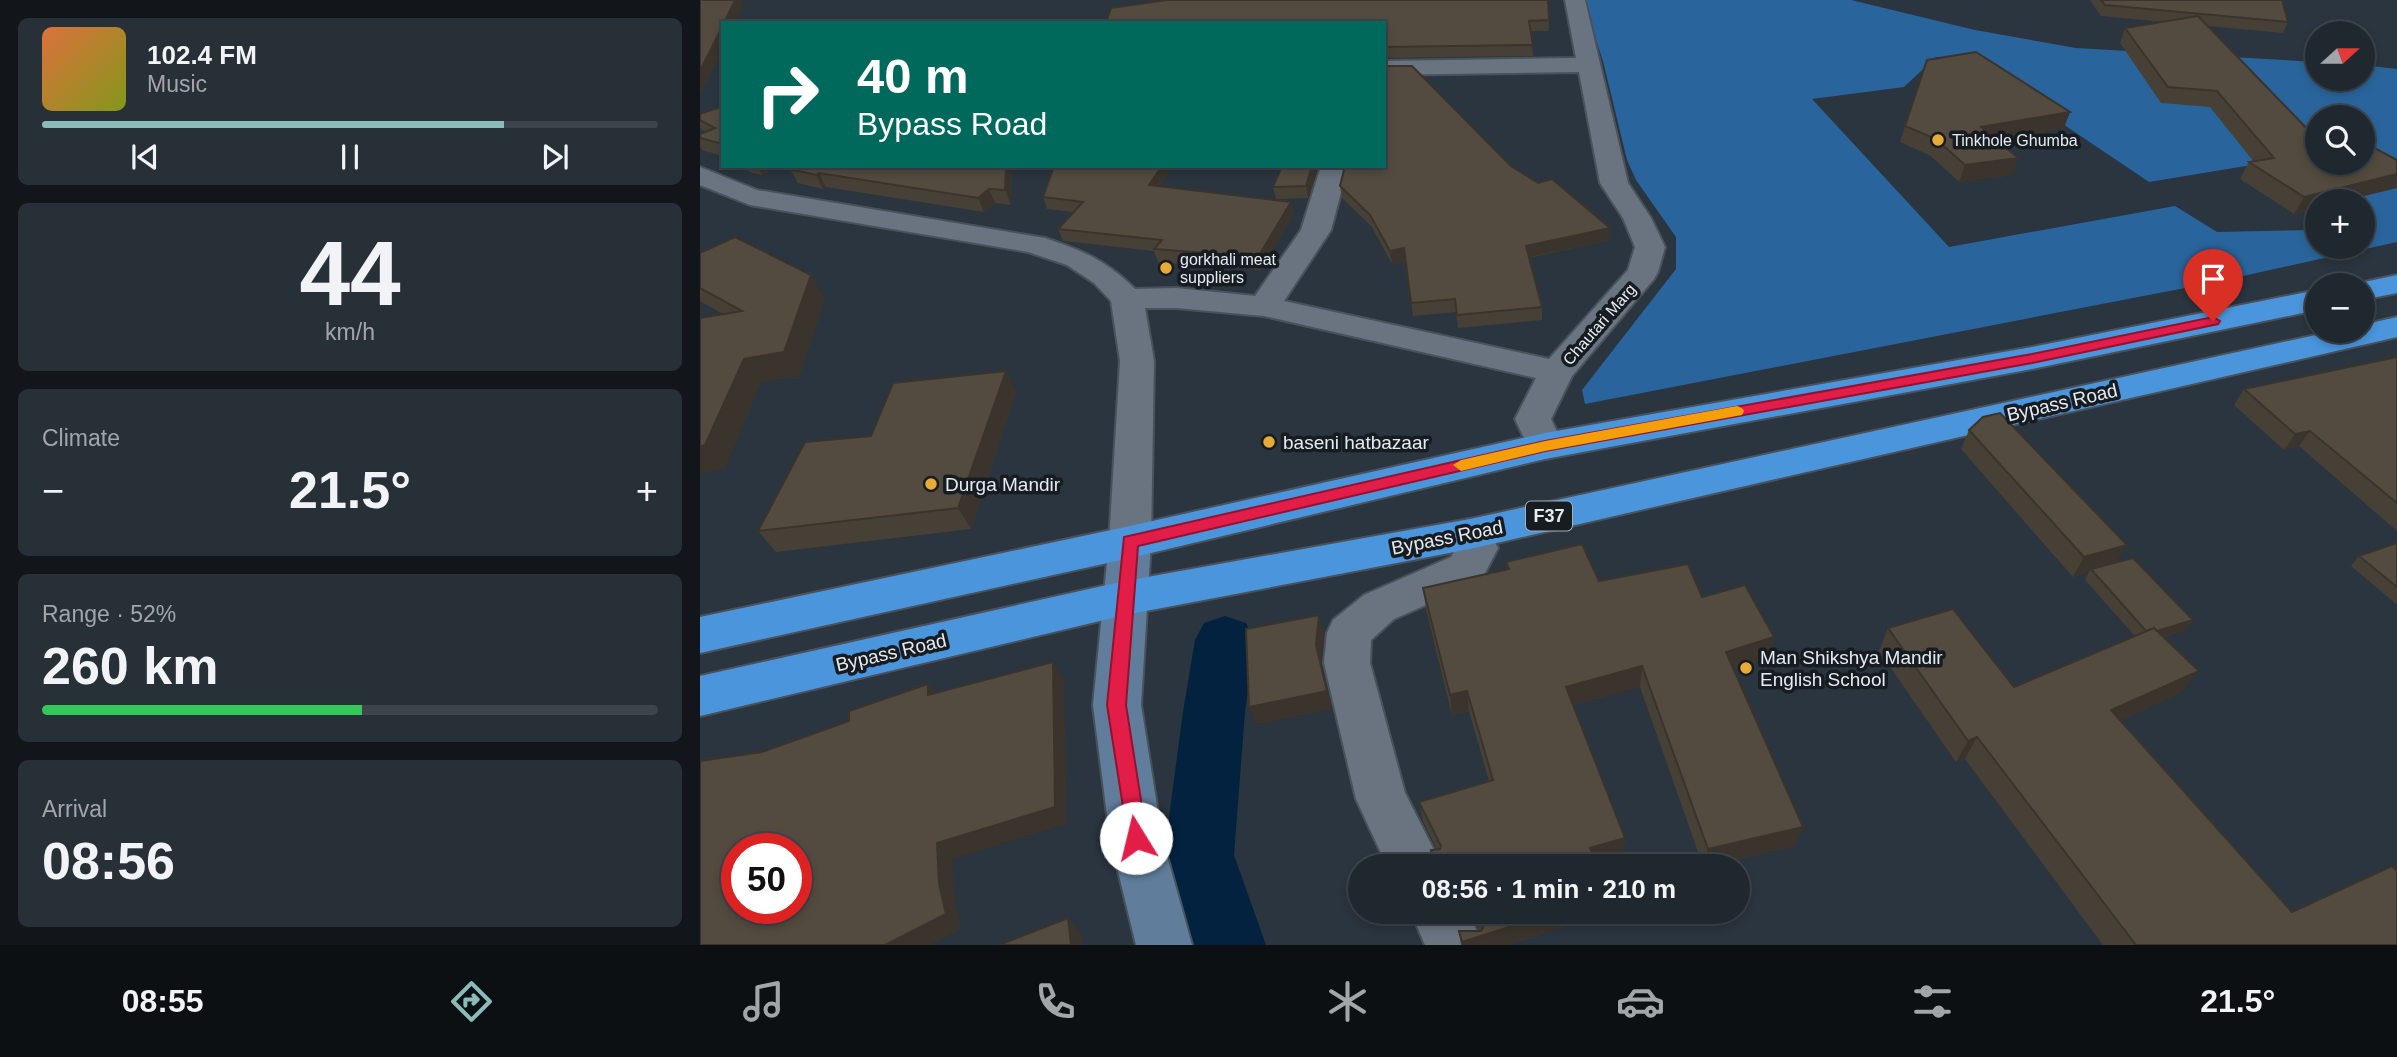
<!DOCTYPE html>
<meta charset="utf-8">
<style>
:root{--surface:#20282f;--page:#283037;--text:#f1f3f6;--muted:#a2a6aa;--line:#3d444b;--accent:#8bbbb9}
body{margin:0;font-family:Arial,sans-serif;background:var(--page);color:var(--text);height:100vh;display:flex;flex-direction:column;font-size:26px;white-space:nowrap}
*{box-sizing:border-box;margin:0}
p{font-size:23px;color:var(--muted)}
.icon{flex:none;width:38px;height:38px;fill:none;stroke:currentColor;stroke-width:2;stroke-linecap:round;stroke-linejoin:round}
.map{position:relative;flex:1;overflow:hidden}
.details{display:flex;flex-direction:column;gap:18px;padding:18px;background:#12161a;width:700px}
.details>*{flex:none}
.banner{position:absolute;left:21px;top:21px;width:665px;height:147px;border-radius:0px;box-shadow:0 4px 10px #0003,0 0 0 2px var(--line);background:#00695c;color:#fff;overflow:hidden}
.needle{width:46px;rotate:69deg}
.fabs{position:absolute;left:1605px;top:21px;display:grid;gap:14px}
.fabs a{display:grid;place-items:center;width:70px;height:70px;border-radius:50%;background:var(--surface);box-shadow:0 4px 10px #0003,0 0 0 2px var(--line);font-size:35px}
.speed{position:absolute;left:21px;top:833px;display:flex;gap:14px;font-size:35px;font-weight:700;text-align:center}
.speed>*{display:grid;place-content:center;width:91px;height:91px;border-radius:50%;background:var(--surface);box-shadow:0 4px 10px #0003,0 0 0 2px var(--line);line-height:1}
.speed .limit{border:10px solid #d22;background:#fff;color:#111}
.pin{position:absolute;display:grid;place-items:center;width:60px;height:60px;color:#fff;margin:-72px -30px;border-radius:50% 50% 50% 0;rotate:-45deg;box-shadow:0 0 7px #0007}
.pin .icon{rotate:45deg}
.me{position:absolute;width:77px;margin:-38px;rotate:351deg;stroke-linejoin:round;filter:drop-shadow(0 0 5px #0008)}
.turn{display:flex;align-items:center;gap:24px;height:147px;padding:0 21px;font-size:32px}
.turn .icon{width:91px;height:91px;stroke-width:2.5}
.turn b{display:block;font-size:49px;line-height:60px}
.big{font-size:52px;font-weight:700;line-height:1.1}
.details .tile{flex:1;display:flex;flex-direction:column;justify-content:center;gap:10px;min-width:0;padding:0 24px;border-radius:10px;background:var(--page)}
.details .dial{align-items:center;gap:0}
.dial b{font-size:91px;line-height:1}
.song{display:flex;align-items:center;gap:21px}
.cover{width:84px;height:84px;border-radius:10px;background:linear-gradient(135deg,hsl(20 70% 55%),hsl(70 70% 35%))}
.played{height:7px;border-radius:4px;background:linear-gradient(90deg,var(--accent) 75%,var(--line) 75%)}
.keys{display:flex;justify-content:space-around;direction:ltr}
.heat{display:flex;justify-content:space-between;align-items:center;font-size:38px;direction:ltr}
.charge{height:10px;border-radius:5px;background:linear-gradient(90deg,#34c759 52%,var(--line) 0)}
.trip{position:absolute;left:648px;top:854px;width:402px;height:70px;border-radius:35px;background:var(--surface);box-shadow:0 4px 10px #0003,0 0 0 2px var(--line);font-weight:700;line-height:70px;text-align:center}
.tab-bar{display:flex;height:112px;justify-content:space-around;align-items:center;background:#0d1013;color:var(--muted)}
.tab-bar .icon{width:49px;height:49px}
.tab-bar .on{color:var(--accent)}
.tab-bar b{font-size:32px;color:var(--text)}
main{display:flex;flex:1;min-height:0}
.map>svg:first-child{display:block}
.forest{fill:#29659c;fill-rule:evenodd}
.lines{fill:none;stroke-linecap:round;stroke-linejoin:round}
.canal{fill:#03223f;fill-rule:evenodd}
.street-casing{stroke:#49525b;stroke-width:4}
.secondary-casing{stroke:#49525b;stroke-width:4}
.highway-casing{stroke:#49525b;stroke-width:4}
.street{fill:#697480;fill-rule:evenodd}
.secondary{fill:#607e9c;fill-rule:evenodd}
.highway{fill:#4a95dc;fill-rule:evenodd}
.wall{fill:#474036}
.shaded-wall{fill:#3a342c}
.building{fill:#534b3f;stroke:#3a342c;stroke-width:2;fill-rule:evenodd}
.route{fill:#e11d48;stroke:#92132f;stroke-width:2}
.slow{fill:#f59e0b}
.poi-dot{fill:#e9ab38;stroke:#171c21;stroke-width:2.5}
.labels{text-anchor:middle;stroke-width:7;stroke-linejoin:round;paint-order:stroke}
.far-poi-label{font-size:16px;fill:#e4ebf1;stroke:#171c21;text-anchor:start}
.far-street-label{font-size:16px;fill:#e4ebf1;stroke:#171c21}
.shield{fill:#171c21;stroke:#a6adb3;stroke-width:2}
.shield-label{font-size:18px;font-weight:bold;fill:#e4ebf1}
.street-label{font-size:19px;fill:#e4ebf1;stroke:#171c21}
.poi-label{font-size:19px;fill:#e4ebf1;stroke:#171c21;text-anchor:start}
</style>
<main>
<section class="details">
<div class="tile">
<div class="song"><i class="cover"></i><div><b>102.4 FM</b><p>Music</p></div></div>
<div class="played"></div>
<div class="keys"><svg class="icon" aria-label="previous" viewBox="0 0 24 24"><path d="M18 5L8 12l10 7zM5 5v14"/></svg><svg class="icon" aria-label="pause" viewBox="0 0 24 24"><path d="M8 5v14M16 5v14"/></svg><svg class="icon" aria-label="next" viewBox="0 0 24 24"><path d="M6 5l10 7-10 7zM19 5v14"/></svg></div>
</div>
<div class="tile dial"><b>44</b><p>km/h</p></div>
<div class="tile"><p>Climate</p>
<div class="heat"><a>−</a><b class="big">21.5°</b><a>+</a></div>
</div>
<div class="tile"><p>Range · 52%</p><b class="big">260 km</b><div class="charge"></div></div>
<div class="tile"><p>Arrival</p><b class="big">08:56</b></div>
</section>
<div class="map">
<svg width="1697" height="945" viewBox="0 0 1697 945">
<rect width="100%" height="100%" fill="#2b353f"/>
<!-- forest -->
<path class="forest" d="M883,0h268l124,30 101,18 241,14v17h45l1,-14 34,4v173l-181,40 -631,122 -3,-14 94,-121v-32l-40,-57 -9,-20 -24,-99zM1236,57l14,1 28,9 171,115 121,-20 74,39h18l1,12 5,8 -5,2 -1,24h-45v-17l-100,2 -42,-26 -226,41 -137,-148 92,-12zM1617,117h45v46h-45z"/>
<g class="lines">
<!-- canal -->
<path class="canal" d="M525,616l21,7 9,17 -10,72 -11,143 32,90h-74l-28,-90 19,-143 12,-72 9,-17z"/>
<!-- street casing -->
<g class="street-casing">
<path id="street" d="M865,0h20l43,183 23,35 14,29 -7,25 -4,7 -82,97 -21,43 13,27 -6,9 -13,4 -13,-4 -17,-36 21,-41 -272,-62 -88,-8h-31l9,53 -3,181 -6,11 -15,5 -15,-5 -6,-11 11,-181 -9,-60 -17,-18 -27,-18 -39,-13 -278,-47 -50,-20v-18l57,23 288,48c38,13 61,22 90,51l41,-1 79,8 46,-66 20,-64h27l-17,64 -47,71 265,58 79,-89 7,-23 -12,-29 -23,-35 -21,-111 -195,3v-14l192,-3z
M770,519l14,4 14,25 -17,33 -87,38 -23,21 -1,23 35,130 37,73h-55l-31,-67 -32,-136 3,-30 6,-13 31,-25 87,-38 5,-9 -6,-14 6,-11z
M711,912h57l15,33h-58z"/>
</g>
<!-- secondary casing -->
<g class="secondary-casing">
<path id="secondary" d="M430,526l15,5 6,11 -10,163 21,133 30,107h-56l-26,-107 -17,-133 16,-163 6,-11z"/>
</g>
<!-- highway casing -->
<g class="highway-casing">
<path id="highway" d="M1697,275v18l-35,7v-15h-12z
M1617,290v20l-285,59 -487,90 -415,99 -430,95v-36l430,-91 415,-93 487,-86z
M1697,317v20l-927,212 -345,66 -425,101v-40l425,-95 345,-62 864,-188h28v-6z"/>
</g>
<!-- street -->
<use href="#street" class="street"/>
<!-- secondary -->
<use href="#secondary" class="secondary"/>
<!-- highway -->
<use href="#highway" class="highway"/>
</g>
<!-- wall -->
<path class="wall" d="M1390,0h192l6,22 -5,11 -75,-7 109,175v7l-23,6 -54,-35 9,-17h5l-44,-55 -49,-4 -41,-60 5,-15 39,-6 -63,-6z
M849,20v11h-18l2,25 -149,2v-35z
M23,106v50l-21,-6 -2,-3v-13l5,-2 -5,-4v-14z
M1205,126l159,2 -68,12 22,18 -6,17 -53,7 -28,-26 -31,-14z
M45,166h32l-15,9 -13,-3z
M312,166l-1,39 -16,-2 -11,9 -158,-25 -3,2 -25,-6 -8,-14z
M582,166h37l-11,32 -32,1 -3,-12z
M811,166l98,74 -80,18 13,49v13l-84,8 -2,-16 -43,4 -7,-55 -14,3 -20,-37 -30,-29 -2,-12z
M460,186l131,16 2,13 -32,55 -103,-8 -4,-11 -91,-10 -5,-12 15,-17 -26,-3 -4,-12z
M0,253l125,45 -26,78 -38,6 -37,87 -1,-155 -23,-13z
M1697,357v174l-98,-85 -15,4 -50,-45 10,-16z
M316,392l-45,137 -195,23 -18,-21 113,-95z
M1269,430l147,133 77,57 -8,10 -22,7 18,56 -60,27 171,192 105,33h-294l-138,-186 -9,3 -77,-111 9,-23 126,59 121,-51 -50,-56 4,-8 -16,5 -112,-128z
M1697,543v60h-2l-44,-37 8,-10z
M806,562l93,19 103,16 72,40 -5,21 -35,11 61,177 -86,20h-6l-63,-179 -67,18 52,133 -2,19 -27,8 1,1h-163l-3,-16h6l-14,-29 -4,-19 70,-21 -20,-70 -17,4 -26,-106 -3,-21 84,-19z
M771,912h134v1l-97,32h-47l-2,-14h20z"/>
<!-- shaded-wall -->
<path class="shaded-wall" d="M35,0h8l1,3 -9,20h-11z
M23,25v24l-23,46v-24z
M1370,112l-6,16 -88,16 5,-17z
M1318,158l-6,17 -53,7 6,-17z
M57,166h20l-15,9z
M306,166h6l-1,39 -6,-15z
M462,166h12l-22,31 -3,-12z
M612,166h7l-11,32 -2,-12z
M119,173l7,14 -3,2 -7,-14z
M1697,174v14l-53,13h-27v7l-23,6 10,-17z
M289,189l6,14 -11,9 -6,-14z
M591,202l2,13 -32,55 -3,-13z
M910,228l-1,12 -83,18v-12z
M704,248l2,13 -14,3 -2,-13z
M111,275l14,23 -26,78 -38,6 -37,87 -24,4v-27l44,-87z
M306,371l10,21 -45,137 -13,-21z
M1610,431l-11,15 -15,4 11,-16z
M1427,545l-12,19 -24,5 -2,3 -16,5 11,-20z
M619,615l5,19 -3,30 11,45 -76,16 -7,-18 67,-62z
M1493,620l-8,10 -44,13 7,-10z
M1074,637l-5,21 -47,15 4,-21z
M353,662l11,18 3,144 -115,35 3,39 6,31 -31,16h-45l54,-62 -2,-40z
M942,666l-2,21 -74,20v-20z
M1499,671l-18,22 -86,39 16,-22z
M228,684l13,18 -13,-7z
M767,691l2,20 -17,4 -2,-20z
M1277,737l-12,22 -9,3 12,-21z
M1103,827l-8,19 -86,20h-5l4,-17z
M925,838l-2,19 -32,9 -1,-18z
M856,912h49v1l-97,32h-46v-3z
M368,918l13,15 2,12h-12z"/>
<!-- building -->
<path class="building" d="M0,0h35l-11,23h-1v2l-23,46z
M467,0h381l1,20 -20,1 4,24 -149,2v-24h-278l5,-15z
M1401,0h181l6,22 -183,-17z
M1498,16l119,123v24h45v-19l3,-1 32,17v14l-93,23 -55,-35 25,-4 -57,-67 -49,-4 -43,-59z
M1276,52l94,60 -89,15 37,31 -53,7 -29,-26 -31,-13 22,-66z
M684,66h28l99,100 27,17 14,-4 58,49 -84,18 16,61 -85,8 -2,-16 -44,4 -7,-55 -14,3 -20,-36 -30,-29 5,-20h39z
M23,106v38l-23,-6v-4l15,-6 -15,-8v-6z
M95,166h211l-1,24 -16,-1 -11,9 -159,-25 -3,2 -26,-6z
M354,166h108l-13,19 142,17 -33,55 -104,-8 8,-9 -104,-11 25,-27 -40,-5z
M582,166h30l-6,20 -33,1z
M35,237l76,38 -27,77 -40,7 -39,86 -5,1v-128l42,-7 -42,-23v-35z
M1697,357v146l-87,-72 -15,3 -51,-45z
M306,371l-48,137 -200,23 47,-89 66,-6 22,-53z
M1300,413l127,132 -43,12 -115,-127 14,-13z
M1697,543v44l-38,-31z
M882,544l17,37 89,-17 14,33 43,-12 29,52 -48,15 77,175 -95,22 -66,-183 -76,21 59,151 -35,10 7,18h-162l-4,-16 9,-1 1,-3 -22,-44 74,-22 -26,-89 -17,4 -27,-107 86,-19 -3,-7z
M1433,558l60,62 -36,11 -3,-3 -8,3 -55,-62z
M1253,609l61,78 140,-59 45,43 -88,39 181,202 100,-46 5,5v74h-261l-159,-208 -9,4 -80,-113z
M619,615l-3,30 11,46 -78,16 -3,-78z
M353,662l2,145 -118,36 2,40 7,31 -61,31h-185v-184l62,-9 87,-31v-10l79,-27v11zM37,849h59v59h-59z
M777,912h79l-94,30 -3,-11h22l2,-4z
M368,918l3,27h-72z"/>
<!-- route -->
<path class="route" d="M1513,317l7,4 -2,3 -186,39 -487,88 -407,95 -12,159 21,133 -3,7 -8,3 -7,-3 -22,-140 17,-168 421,-96 487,-87z"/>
<!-- slow -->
<path class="slow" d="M1037,406l5,2 2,3 -2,4 -197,36 -84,20 -8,-6 8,-5 84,-19z"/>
<!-- markers -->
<g class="poi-dot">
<circle cx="1238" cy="140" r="7"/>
<circle cx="466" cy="268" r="7"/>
<circle cx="569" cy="442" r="7"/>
<circle cx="231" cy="484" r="7"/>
<circle cx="1046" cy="668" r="7"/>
</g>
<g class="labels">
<!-- far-poi labels -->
<g class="far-poi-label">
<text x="1252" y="146">Tinkhole Ghumba</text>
<text x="480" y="265">gorkhali meat<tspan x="480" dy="18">suppliers</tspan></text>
</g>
<!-- far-street labels -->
<g class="far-street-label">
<text transform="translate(899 324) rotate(-49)" y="6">Chautari Marg</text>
</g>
<!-- shield labels -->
<rect class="shield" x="826" y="501.5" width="46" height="29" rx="5"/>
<g class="shield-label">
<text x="849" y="522">F37</text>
</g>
<!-- street labels -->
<g class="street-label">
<text transform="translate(1362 402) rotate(-13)" y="7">Bypass Road</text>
<text transform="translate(747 537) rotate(-11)" y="7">Bypass Road</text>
<text transform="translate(191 652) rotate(-13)" y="7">Bypass Road</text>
</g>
<!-- poi labels -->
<g class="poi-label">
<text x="583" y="449">baseni hatbazaar</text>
<text x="245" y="491">Durga Mandir</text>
<text x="1060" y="664">Man Shikshya Mandir<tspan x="1060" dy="22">English School</tspan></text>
</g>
</g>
</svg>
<div class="fabs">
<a><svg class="needle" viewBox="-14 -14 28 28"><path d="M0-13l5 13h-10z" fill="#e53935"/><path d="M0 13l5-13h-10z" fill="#a2a6aa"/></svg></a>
<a><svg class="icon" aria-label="search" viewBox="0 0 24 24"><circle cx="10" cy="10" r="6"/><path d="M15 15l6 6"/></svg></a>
<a>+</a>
<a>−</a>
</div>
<div class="speed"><div class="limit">50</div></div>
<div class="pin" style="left:1513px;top:321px;background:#d93025"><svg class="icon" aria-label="arrive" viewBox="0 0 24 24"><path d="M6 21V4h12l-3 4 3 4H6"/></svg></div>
<svg class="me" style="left:436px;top:838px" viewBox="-20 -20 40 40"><circle r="19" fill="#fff"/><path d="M0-13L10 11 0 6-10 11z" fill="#e11d48"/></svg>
<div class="trip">08:56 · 1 min · 210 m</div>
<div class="banner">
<div class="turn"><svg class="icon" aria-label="right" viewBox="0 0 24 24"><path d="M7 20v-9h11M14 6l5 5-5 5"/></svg><div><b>40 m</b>Bypass Road</div></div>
</div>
</div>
</main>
<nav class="tab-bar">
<b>08:55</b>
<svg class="icon on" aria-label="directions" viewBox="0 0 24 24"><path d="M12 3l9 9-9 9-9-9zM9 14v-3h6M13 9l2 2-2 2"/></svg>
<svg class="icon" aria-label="music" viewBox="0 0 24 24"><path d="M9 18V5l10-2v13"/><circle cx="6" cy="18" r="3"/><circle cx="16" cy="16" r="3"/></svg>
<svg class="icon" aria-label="phone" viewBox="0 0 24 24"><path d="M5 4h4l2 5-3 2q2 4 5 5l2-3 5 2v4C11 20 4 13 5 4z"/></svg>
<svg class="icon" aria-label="climate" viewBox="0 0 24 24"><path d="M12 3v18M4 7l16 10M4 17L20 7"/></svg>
<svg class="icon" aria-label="car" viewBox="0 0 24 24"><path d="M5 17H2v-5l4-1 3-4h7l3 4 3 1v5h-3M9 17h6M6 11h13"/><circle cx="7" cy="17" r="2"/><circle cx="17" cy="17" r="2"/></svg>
<svg class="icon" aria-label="filters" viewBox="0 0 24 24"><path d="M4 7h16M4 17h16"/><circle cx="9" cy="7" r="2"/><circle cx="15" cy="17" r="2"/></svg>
<b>21.5°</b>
</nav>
